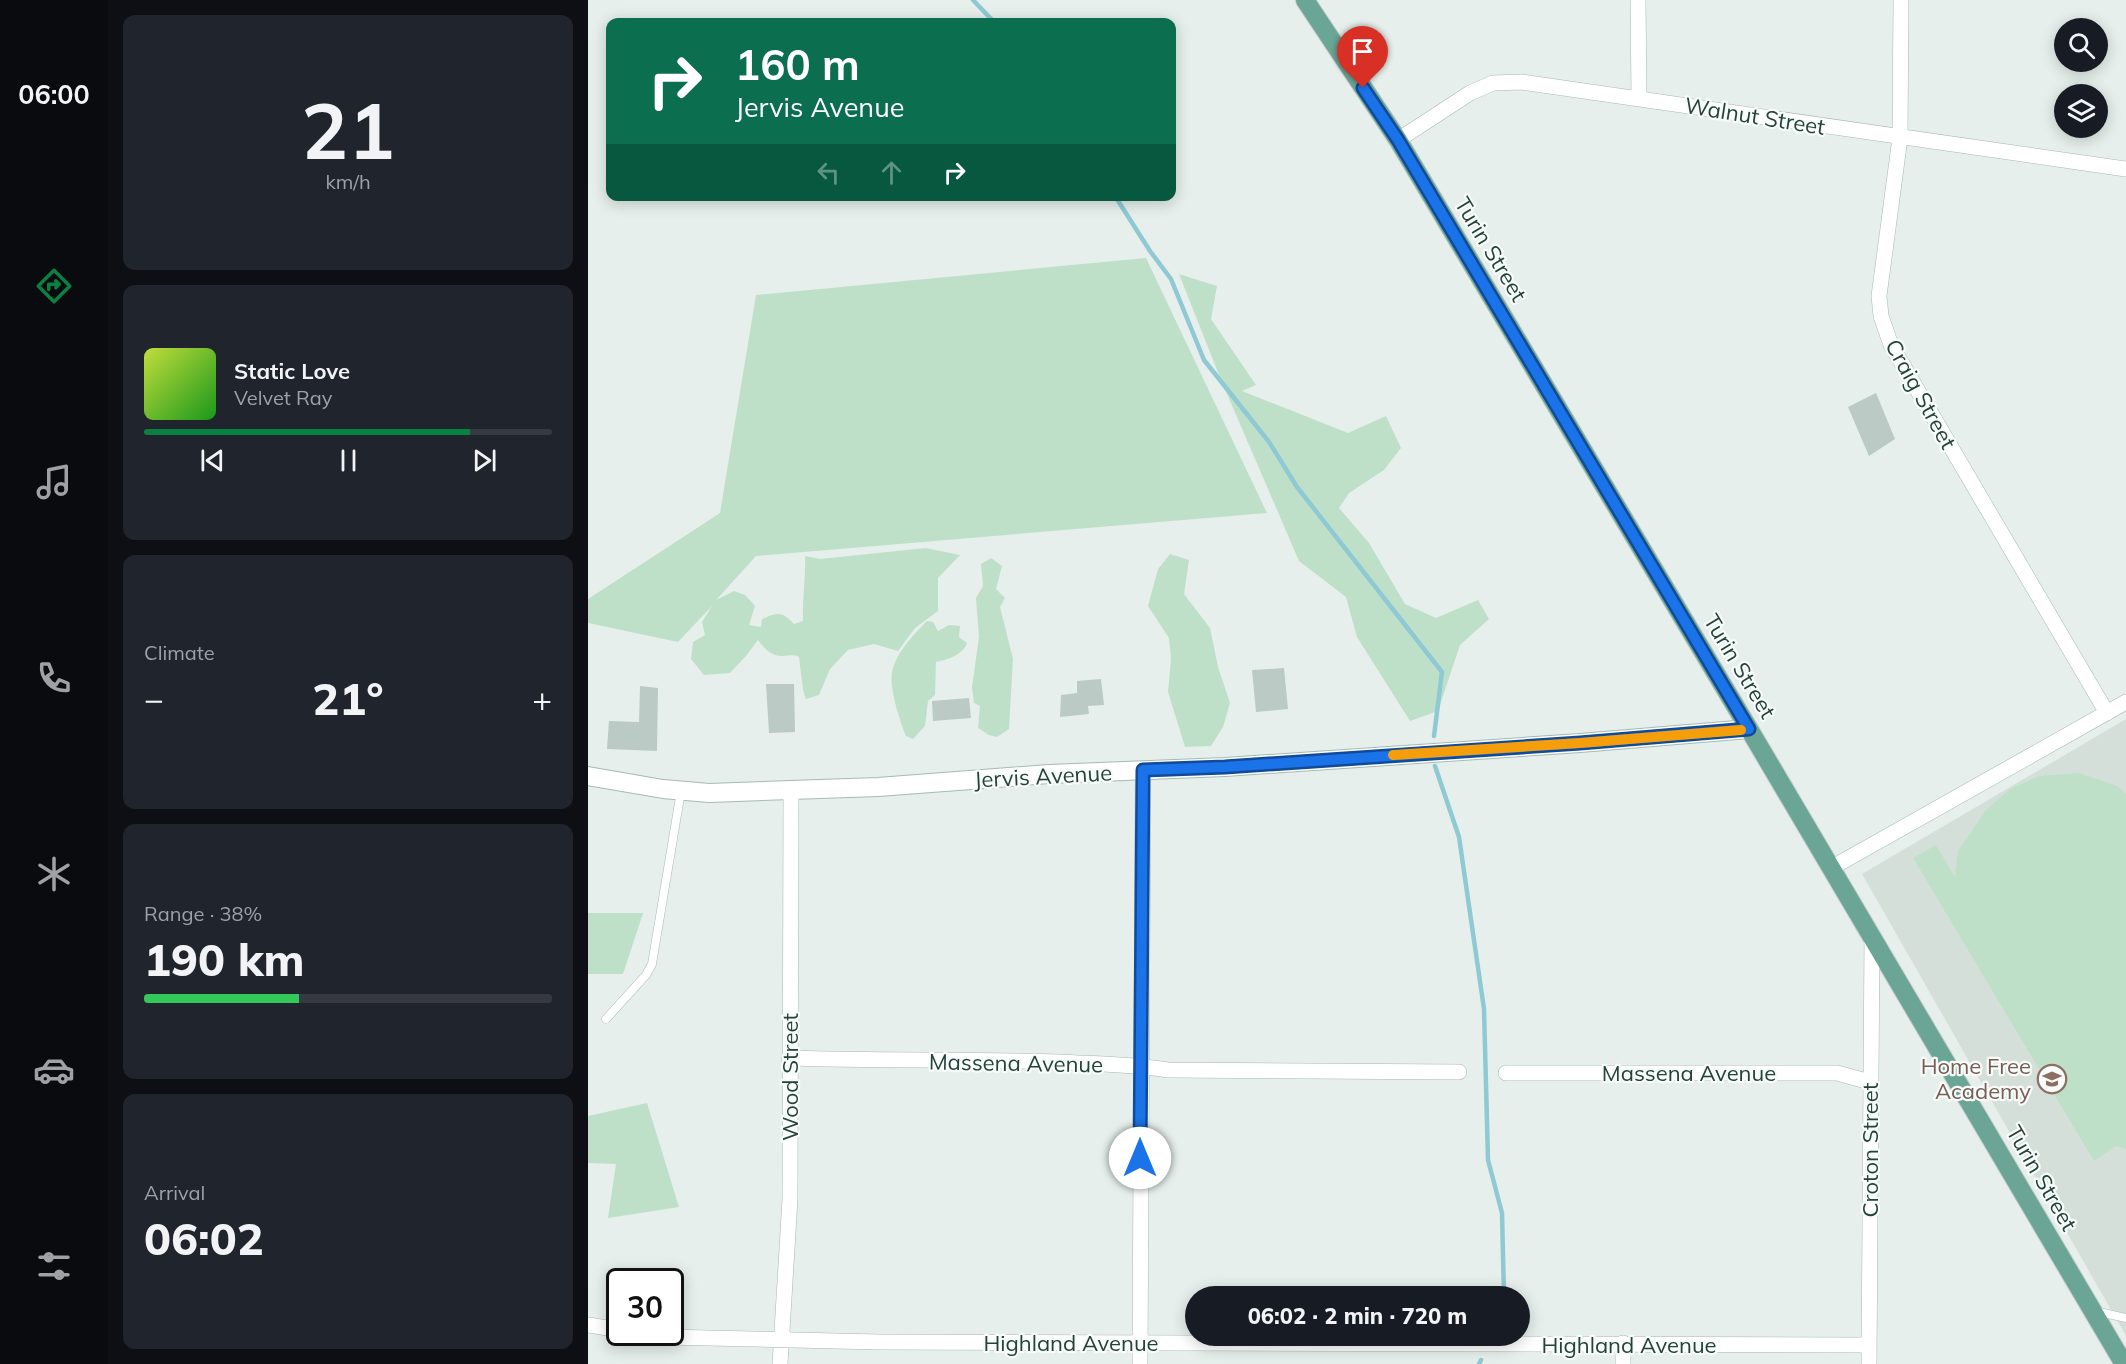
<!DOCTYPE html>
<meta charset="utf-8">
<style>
:root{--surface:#171b24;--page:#20242c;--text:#f1f3f6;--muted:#9ea1a6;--line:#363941;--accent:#0b8043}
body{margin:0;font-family:Mulish,sans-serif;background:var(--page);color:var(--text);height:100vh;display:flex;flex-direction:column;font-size:22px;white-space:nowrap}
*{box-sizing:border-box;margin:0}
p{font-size:20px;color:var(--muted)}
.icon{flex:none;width:33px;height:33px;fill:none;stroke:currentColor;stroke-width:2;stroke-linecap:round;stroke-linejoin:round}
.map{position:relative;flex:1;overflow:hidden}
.drawer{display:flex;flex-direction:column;gap:15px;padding:15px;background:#0d0f14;width:480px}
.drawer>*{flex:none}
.banner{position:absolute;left:18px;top:18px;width:570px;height:183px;border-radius:12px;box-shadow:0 3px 15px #0003;background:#0b6e4f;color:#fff;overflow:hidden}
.buttons{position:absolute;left:1466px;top:18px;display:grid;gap:12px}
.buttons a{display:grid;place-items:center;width:54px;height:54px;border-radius:50%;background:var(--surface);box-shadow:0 3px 15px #0003;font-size:30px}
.speed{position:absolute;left:18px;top:1268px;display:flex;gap:12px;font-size:30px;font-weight:700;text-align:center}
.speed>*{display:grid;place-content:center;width:78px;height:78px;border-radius:50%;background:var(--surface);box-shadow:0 3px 15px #0003;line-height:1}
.speed .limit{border:3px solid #111;border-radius:9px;background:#fff;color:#111}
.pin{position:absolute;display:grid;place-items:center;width:51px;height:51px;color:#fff;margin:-62px -26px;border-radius:50% 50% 50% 0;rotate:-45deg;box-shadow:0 0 6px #0007}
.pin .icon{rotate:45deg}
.me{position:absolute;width:66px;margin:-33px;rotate:0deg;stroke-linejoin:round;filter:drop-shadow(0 0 4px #0008)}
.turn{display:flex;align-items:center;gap:21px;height:126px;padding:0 30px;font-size:27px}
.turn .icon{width:78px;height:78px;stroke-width:2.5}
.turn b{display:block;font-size:42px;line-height:51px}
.lanes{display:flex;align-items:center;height:57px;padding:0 30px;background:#0003;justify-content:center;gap:30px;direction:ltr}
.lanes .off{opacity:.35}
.big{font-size:45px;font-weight:800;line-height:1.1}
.drawer .tile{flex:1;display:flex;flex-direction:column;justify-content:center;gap:9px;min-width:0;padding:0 21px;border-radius:12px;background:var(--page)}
.drawer .dial{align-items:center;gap:0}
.dial b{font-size:78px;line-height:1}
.song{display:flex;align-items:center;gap:18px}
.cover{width:72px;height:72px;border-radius:9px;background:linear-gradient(135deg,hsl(70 70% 55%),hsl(120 70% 35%))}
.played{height:6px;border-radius:3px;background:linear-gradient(90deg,var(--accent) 80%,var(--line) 80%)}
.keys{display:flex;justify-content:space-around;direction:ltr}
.heat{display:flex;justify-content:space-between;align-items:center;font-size:33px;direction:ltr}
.charge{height:9px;border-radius:4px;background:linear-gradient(90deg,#34c759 38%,var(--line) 0)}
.trip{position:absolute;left:597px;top:1286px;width:345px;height:60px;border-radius:30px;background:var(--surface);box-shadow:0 3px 15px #0003;font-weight:800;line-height:60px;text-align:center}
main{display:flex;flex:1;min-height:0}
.tabs{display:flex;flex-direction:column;width:108px;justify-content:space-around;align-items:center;background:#090b0e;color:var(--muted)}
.tabs .icon{width:42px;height:42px}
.tabs .current{color:var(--accent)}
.tabs b{font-size:27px;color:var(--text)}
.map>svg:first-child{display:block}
.built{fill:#d4dfda}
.green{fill:#bfe0c8}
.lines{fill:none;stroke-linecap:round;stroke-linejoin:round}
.stream{stroke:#8ec9d4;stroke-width:4.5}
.building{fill:#bbcac4}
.lane-casing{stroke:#a8b8b2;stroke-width:9}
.street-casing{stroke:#a8b8b2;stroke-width:16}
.secondary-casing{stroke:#a4bbb3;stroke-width:20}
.primary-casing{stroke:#c2cac8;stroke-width:20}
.lane{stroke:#fff;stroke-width:8}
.street{stroke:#fff;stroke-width:15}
.secondary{stroke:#fff;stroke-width:18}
.primary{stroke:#6aa596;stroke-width:18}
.route-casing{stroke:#114b97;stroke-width:15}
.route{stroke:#1a73e8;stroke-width:10}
.slow{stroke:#f59e0b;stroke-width:10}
.labels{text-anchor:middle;stroke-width:4.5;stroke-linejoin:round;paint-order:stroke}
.street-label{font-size:22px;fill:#24423a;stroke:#f7fbf9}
.education-label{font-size:22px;fill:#785e54;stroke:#f7fbf9;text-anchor:end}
</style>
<main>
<nav class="tabs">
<b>06:00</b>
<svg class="icon current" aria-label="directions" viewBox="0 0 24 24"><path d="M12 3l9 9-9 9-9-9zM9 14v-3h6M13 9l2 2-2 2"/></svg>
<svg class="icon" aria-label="music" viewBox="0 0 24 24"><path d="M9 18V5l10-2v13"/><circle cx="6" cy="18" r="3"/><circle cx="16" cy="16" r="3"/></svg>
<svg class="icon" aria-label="phone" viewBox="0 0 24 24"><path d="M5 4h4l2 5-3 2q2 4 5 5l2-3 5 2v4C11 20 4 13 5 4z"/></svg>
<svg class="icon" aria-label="climate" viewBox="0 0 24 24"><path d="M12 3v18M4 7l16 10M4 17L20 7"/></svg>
<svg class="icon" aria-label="car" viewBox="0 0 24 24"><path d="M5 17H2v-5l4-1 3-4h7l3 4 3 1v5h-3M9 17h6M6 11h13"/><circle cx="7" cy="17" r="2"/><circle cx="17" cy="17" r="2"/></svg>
<svg class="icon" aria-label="filters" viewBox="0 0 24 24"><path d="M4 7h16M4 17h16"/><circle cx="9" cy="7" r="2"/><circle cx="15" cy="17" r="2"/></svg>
</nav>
<section class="drawer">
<div class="tile dial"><b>21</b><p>km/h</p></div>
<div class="tile">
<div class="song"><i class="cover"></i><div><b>Static Love</b><p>Velvet Ray</p></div></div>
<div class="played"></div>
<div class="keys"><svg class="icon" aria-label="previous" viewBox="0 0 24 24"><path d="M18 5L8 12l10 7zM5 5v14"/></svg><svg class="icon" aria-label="pause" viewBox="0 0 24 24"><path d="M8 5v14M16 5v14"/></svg><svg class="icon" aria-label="next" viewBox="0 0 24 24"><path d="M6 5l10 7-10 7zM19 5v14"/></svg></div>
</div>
<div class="tile"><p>Climate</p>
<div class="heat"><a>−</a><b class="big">21°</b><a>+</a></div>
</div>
<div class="tile"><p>Range · 38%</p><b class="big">190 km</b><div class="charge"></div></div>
<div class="tile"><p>Arrival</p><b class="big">06:02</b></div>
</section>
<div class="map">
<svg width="1538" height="1364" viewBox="0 0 1538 1364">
<rect width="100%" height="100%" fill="#e6efeb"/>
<!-- built -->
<path class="built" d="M1538,719v617l-264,-462z"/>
<!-- green -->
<path class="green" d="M558,258l121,255 -511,43 -40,44 18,-9 11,4 10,11 -6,19 12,2 1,-8c16,-7 20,-8 32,5l9,-3c-1,-22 3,-43 2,-65l15,3 106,-11 34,7 -22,23v33l-23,17 -17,23 -24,-7 -26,6 -18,19 -11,26 -13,4 -3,-9 -4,-33c-7,-3 -9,-1 -16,-1 -11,1 -19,-8 -25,-16l-12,16 -16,17 -26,2 -13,-16 2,-17 12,-7 -3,-13 10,-16 -34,36 -90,-19v-24l132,-86 36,-218z
M591,274l38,12 -6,33 45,66 -14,6 106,42 38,-17 15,32 -17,22 -35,23 -10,15 30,35 36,61 31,14 42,-18 11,19 -29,26 -22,66 -28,10 -53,-84 -11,-40 -47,-36 -78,-181z
M582,554l19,6 -5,34 26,34 8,39 12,36 -7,24 -12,19 -26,1 -17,-55 3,-33 -2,-21 -21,-32 10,-37z
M403,558l11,8 -6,23 9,9 -5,9 13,52 -4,70 -12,8 -8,-2 -11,-7 2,-22 -6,-3 -2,-16 7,-50 -3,-39 7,-12 -2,-22z
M339,621l6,1 5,9 11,-6 11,1 -1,11 8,6c-4,12 -20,17 -31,19l-1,33 -7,6 -3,25 -12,13 -7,-3c-6,-15 -17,-48 -14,-64 4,-19 22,-38 35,-51z
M1491,773l38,13 9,8v355l-10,-3 -22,15 -181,-303 23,-13 19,32 3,-26 28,-41 24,-21 29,-13z
M0,913h55l-20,61h-35z
M59,1103l32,104 -71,11 8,-54 -28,-1v-47z"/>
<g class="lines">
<!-- stream -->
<path class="stream" d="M385,0l21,22
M527,196l35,55 21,28 33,81 65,82 28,45 145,185 -8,64
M847,766l24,71 25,172 4,151 14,53 2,83
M891,1364l2,-4"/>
</g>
<!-- building -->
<path class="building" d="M1288,393l19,46 -26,17 -21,-49z
M696,668l4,41 -32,3 -4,-42z
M513,679l3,26 -16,1 1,8 -29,3 1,-22 16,-2v-12z
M178,684h28l1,48 -26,1z
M52,686l18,2 -1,63 -50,-2 2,-28 30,1z
M381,698l2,20 -38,3 -1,-20z"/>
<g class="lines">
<!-- lane casing -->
<g class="lane-casing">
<path id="lane" d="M18,1019l40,-44 6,-11 29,-173
M1507,1311l31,7"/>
</g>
<!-- street casing -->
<g class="street-casing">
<path id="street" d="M1050,0l1,98
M1313,0l-1,138 -21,158 2,20 10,29 216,368
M810,140l72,-47 23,-10 28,-1 605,87
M1243,868l295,-166
M201,1058c90,3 180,1 270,4 37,2 73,2 109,8l291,2
M918,1073h331l33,9
M0,1325l32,5
M46,1332l31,5 214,5 990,3
M192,1364l10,-165 1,-409
M552,1364l3,-594
M1035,1364v-21
M1281,1364l3,-428"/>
</g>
<!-- secondary casing -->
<g class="secondary-casing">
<path id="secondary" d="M0,776l75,13 46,4 169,-6 171,-13 176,-7 355,-24 169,-14"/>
</g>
<!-- primary casing -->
<g class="primary-casing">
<path id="primary" d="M717,0l93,140 351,589 375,635"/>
</g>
<!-- lane -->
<use href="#lane" class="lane"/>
<!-- street -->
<use href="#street" class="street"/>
<!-- secondary -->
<use href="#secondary" class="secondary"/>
<!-- primary -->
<use href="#primary" class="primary"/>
</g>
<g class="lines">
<!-- route casing -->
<g class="route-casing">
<path id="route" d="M552,1158l3,-388 82,-3 355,-24 169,-14 -351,-589 -35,-52"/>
</g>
<!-- route -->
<use href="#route" class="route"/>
<!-- slow -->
<path class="slow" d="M805,755l187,-12 161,-13"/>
</g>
<!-- icons -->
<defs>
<g id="school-ring" transform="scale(1.5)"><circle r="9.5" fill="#f7fbf9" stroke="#8d6e63" stroke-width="1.5"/><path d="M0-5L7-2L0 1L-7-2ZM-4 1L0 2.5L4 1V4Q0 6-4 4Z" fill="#8d6e63"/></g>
</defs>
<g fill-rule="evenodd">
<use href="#school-ring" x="1464" y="1079"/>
</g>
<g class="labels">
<!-- street labels -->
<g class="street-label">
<text transform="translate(1167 116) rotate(9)" y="8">Walnut Street</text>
<text transform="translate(903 249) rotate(59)" y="8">Turin Street</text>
<text transform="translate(1333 394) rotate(61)" y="8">Craig Street</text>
<text transform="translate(1152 666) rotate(59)" y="8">Turin Street</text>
<text transform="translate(455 776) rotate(-3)" y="8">Jervis Avenue</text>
<text transform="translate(428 1063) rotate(1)" y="8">Massena Avenue</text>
<text x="1101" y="1081">Massena Avenue</text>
<text transform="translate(202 1077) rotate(-90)" y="8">Wood Street</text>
<text transform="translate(1282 1150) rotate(-90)" y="8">Croton Street</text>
<text transform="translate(1454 1178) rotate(60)" y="8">Turin Street</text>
<text x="483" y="1351">Highland Avenue</text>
<text x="1041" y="1353">Highland Avenue</text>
</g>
<!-- education labels -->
<g class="education-label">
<text x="1443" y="1074">Home Free<tspan x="1443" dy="25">Academy</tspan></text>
</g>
</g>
</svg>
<div class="buttons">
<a><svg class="icon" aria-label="search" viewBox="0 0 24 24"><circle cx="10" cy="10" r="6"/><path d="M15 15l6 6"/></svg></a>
<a><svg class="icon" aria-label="layers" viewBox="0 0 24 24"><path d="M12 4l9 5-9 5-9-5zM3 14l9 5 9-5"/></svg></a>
</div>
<div class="speed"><div class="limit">30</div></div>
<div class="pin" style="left:775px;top:88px;background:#d93025"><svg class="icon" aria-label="arrive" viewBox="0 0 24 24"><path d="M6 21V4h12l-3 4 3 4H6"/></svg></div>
<svg class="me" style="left:552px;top:1158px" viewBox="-20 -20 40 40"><circle r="19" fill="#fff"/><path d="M0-13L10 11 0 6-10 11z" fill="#1a73e8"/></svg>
<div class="trip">06:02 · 2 min · 720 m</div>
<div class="banner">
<div class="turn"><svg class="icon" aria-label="right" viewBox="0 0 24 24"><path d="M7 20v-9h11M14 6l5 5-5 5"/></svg><div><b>160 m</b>Jervis Avenue</div></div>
<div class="lanes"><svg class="icon off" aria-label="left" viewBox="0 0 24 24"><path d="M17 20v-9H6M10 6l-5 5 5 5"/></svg><svg class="icon off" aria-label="ahead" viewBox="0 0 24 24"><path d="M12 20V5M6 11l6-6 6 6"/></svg><svg class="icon" aria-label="right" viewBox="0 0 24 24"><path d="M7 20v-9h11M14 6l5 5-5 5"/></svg></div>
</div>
</div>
</main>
